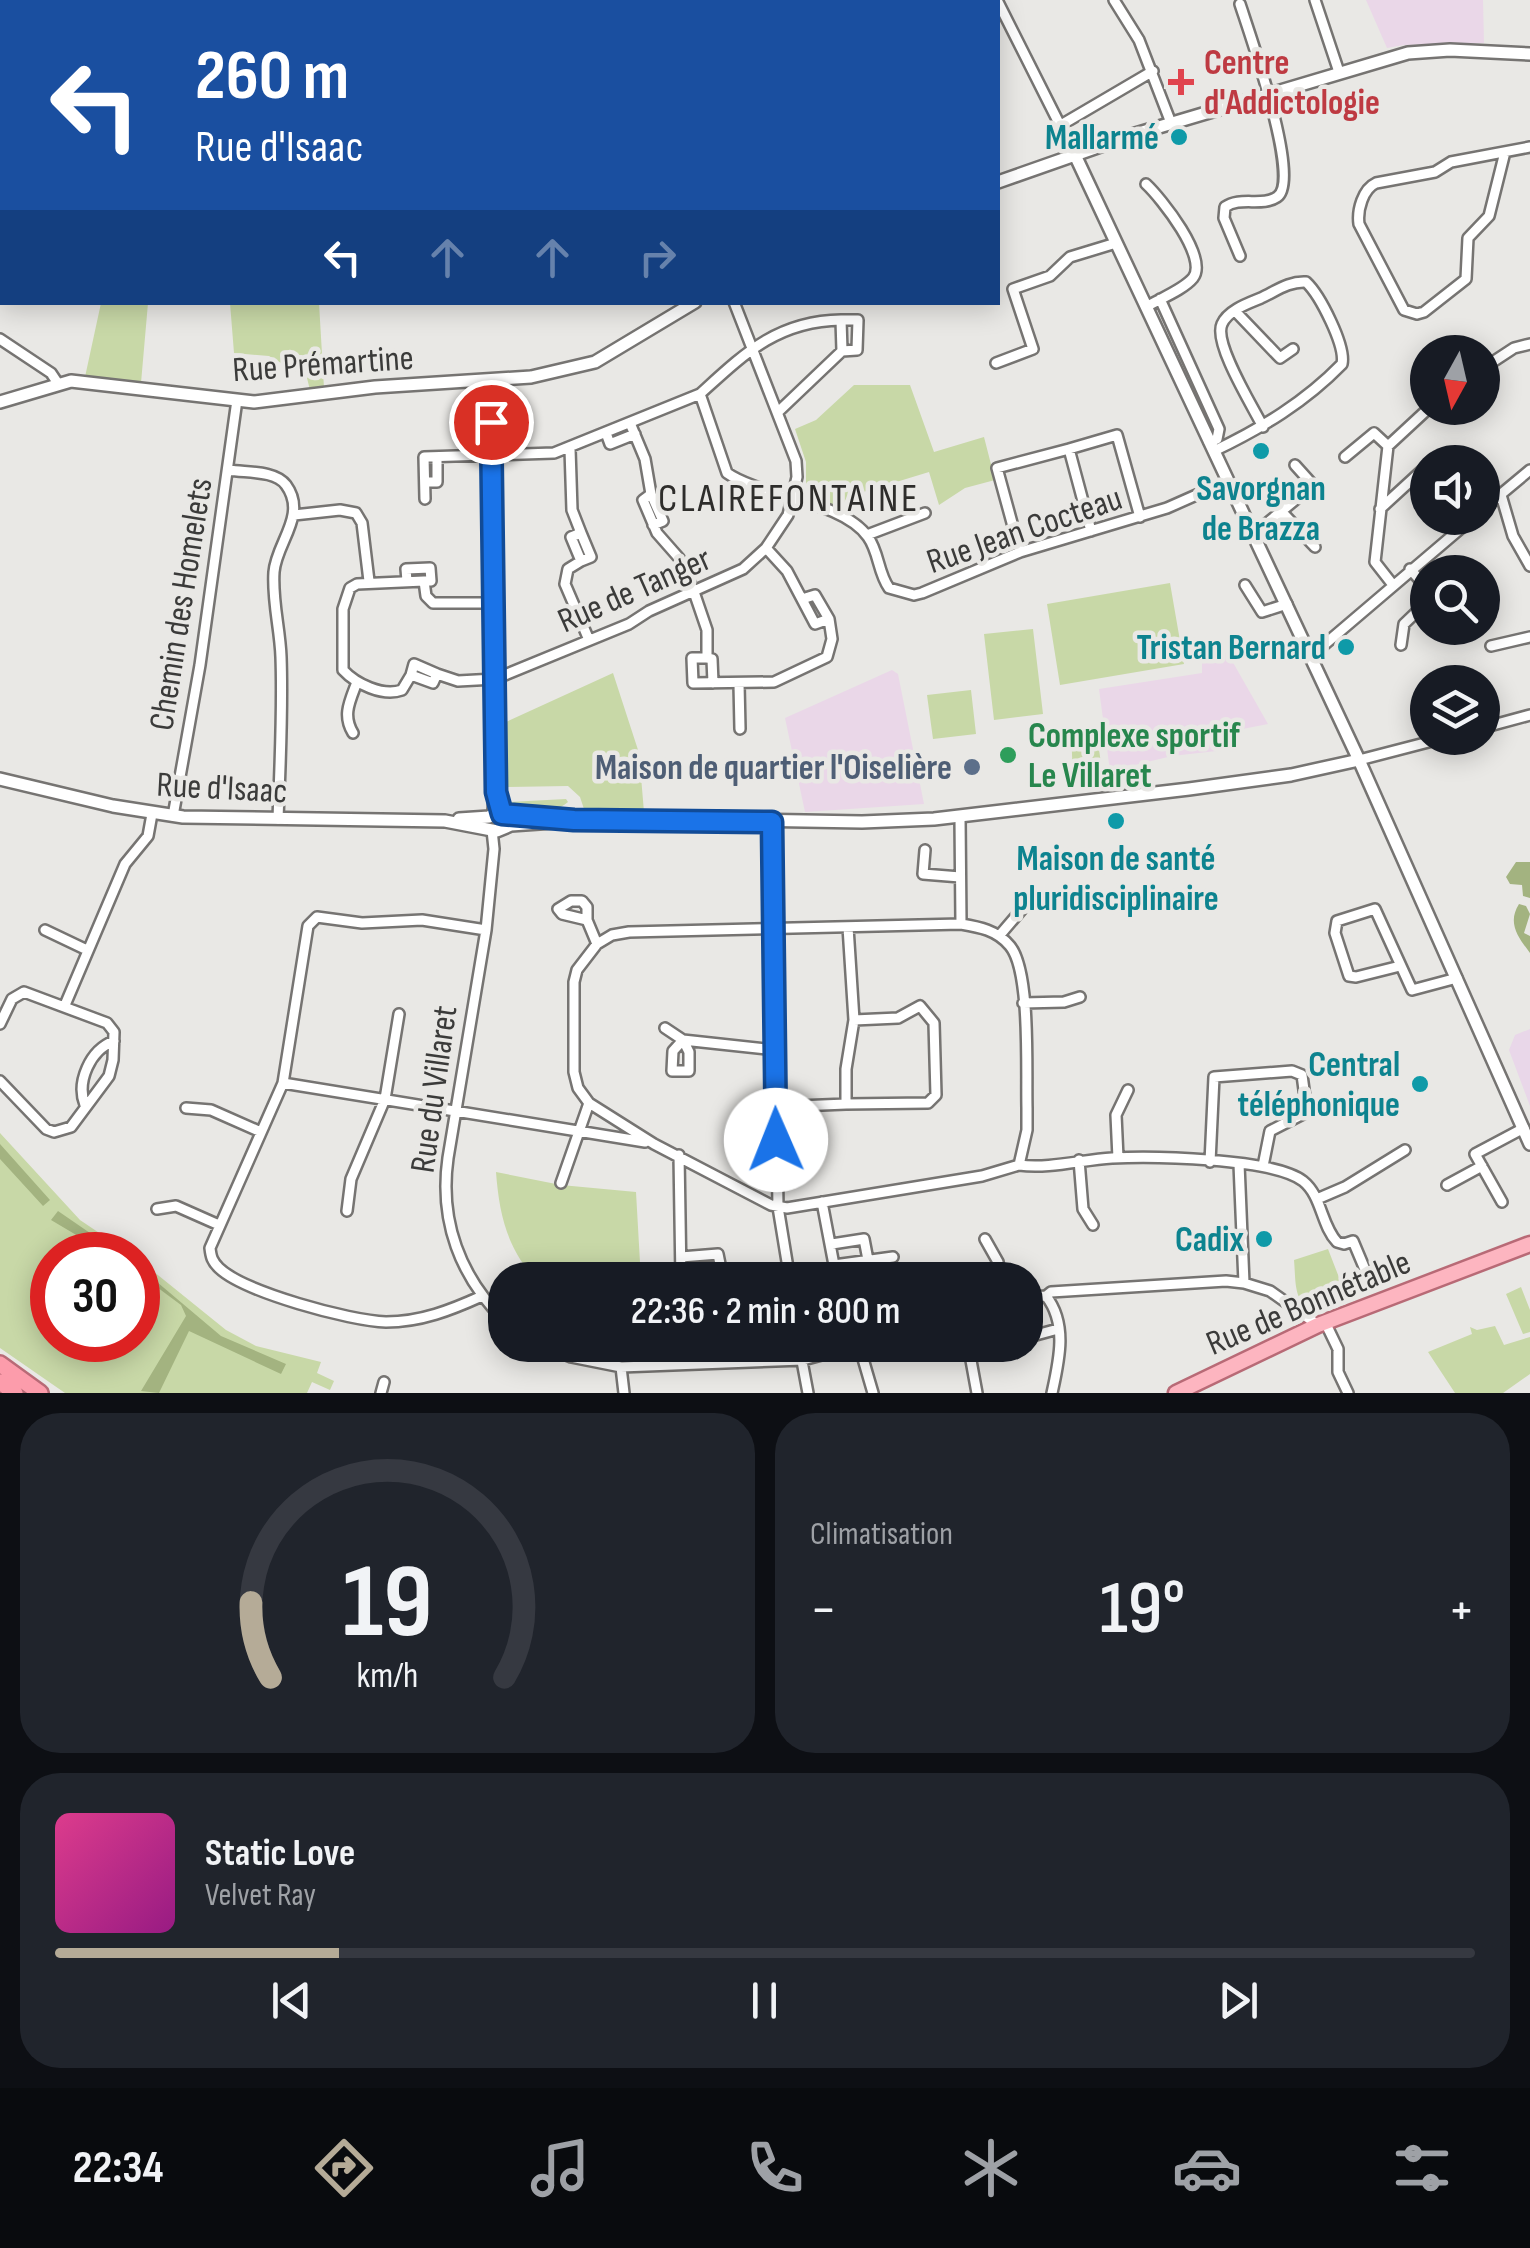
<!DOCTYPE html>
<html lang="fr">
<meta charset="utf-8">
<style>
:root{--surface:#171b24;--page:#20242c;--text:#f1f3f6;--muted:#9ea1a6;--line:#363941;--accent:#b5ab97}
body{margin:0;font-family:"Sofia Sans Condensed",sans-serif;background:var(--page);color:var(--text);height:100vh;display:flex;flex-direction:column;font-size:38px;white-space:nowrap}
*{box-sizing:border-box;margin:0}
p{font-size:32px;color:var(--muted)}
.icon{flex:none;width:55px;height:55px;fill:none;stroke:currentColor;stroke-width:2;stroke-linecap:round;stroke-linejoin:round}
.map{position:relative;height:1393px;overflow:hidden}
.sheet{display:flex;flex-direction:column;gap:20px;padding:20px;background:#0d0f14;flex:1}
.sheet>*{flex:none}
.top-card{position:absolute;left:0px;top:0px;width:1000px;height:305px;box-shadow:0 5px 25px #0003;background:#1a4fa0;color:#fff;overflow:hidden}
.needle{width:65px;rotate:188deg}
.controls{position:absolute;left:1410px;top:335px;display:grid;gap:20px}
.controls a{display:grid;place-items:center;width:90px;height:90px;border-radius:50%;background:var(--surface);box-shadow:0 5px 25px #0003;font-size:50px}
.speed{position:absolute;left:30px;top:1232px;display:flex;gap:20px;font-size:50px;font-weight:700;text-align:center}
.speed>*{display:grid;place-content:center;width:130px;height:130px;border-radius:50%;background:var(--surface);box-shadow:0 5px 25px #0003;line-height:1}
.speed .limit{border:15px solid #d22;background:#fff;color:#111}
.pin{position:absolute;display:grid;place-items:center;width:85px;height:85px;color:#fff;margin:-42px;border:5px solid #fff;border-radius:50%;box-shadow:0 2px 10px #0007}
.me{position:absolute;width:110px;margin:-55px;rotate:359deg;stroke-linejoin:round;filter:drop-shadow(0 0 8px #0008)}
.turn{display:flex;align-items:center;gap:35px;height:210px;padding:0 30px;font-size:45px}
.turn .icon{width:130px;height:130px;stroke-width:2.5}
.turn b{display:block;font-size:70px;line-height:85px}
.lanes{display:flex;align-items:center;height:95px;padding:0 30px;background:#0003;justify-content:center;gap:50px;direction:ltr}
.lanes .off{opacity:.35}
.big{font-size:75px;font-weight:600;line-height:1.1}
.sheet .widget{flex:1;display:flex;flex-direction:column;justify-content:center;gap:15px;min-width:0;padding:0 35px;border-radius:40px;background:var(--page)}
.sheet .dial{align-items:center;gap:0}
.dial svg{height:260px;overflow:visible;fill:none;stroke:var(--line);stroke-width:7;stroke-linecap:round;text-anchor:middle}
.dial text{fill:var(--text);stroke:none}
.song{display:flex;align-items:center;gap:30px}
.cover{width:120px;height:120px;border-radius:15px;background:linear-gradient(135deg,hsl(330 70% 55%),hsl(310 70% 35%))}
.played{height:10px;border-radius:5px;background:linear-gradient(90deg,var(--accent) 20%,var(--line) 20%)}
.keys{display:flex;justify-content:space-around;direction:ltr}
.heat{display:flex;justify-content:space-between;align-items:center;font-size:55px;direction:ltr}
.sheet .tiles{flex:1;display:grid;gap:20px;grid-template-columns:1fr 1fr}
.widget:last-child{grid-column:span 2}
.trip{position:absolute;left:488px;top:1262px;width:555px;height:100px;border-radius:40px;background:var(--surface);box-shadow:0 5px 25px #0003;font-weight:600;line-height:100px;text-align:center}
.tab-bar{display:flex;height:160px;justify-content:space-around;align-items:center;background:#090b0e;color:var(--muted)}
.tab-bar .icon{width:70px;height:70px}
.tab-bar .active{color:var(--accent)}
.tab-bar b{font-size:45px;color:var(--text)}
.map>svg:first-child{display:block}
.commercial{fill:#e9d7e9}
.education{fill:#ead7e8}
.green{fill:#c8d8a7}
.forest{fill:#a3b380}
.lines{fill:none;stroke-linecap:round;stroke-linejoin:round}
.minor-casing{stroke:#767472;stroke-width:14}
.tertiary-casing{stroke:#767472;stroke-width:16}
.primary-casing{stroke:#b86a76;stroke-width:19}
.trunk-casing{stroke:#b86a76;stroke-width:20}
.minor{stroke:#fff;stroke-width:9}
.tertiary{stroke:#fff;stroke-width:11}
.primary{stroke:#fdb5c0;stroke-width:14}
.trunk{stroke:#fc9cab;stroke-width:15}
.route-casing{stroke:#114b97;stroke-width:25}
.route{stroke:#1a73e8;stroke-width:18}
.health-dot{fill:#e0444e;stroke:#e9e8e5;stroke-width:4}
.culture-dot{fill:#0f9aa8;stroke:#e9e8e5;stroke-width:4}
.leisure-dot{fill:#2e9e5b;stroke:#e9e8e5;stroke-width:4}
.service-dot{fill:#5c6f8a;stroke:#e9e8e5;stroke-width:4}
.labels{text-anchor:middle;stroke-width:9;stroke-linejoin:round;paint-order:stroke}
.health-label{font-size:35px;font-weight:bold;fill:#be3a42;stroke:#e9e8e5;text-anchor:start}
.culture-label{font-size:35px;font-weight:bold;fill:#0d838f;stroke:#e9e8e5;text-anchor:end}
.street-label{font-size:35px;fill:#3b3b3a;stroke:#e9e8e5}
.leisure-label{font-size:35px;font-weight:bold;fill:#27864d;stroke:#e9e8e5;text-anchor:start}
.service-label{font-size:35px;font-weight:bold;fill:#4e5e75;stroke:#e9e8e5;text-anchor:end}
.quarter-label{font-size:40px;letter-spacing:2.5px;fill:#2e2d2b;stroke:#e9e8e5}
</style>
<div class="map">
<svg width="1530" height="1393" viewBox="0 0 1530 1393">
<rect width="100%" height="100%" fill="#e9e8e5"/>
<!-- commercial -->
<path class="commercial" d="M1530,1029v77l-21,-56 6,-15z"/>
<!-- education -->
<path class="education" d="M1366,0h117l1,43 -80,2 -17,3z
M1227,652l41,72 -46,9 3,17 -53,6 -62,15 -11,-82 103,-16v-14z
M892,670l6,4 26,130 -119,8 -20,-94z"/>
<!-- green -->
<path class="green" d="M0,0h315l-313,2 -2,86z
M101,303h47l-7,80 -56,-6z
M230,303h89l5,85 -14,2 -3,-12 -38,-22 -35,-3z
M854,385h56l24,67 50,-15 11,43 -30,8 -26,17 -10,-33 -82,25 -7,13 -34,-18v-30l-11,-33 21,-9z
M1170,583l14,81 -124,21 -13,-81z
M1033,629l10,85 -49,6 -10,-86z
M613,673l26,80 5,59h-59l-5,-15 -12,-11 -61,1 -1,-65z
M971,690l5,44 -43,5 -6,-44z
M1071,727l25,2 7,48 -30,4z
M566,799l2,3c-15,13 -43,14 -60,7l1,-7z
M0,1133l80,87 52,35h-80v85h86v-81l88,71 30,16 65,16 -4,11 17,8 -4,9 -18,-8 -5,11h-242l-65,-45z
M496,1172l65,13 75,7 5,88h-104c-30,-30 -38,-67 -41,-108z
M1328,1249l19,49 -34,14c-20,-11 -17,-30 -19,-52z
M1521,1287l9,23v22l-7,2 -17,-40z
M1495,1326l9,19 26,-8v37l-27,19h-48l-27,-41 44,-18 -2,-7 7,3z"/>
<!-- forest -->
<path class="forest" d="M1516,862h14v36l-7,-2 -1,-11 -12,-1 -4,-7z
M1519,904l7,2 4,8 -6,19 6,3v17c-12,-16 -23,-30 -11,-49z
M0,1144l50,56 -7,6 -43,-47z
M58,1211l64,44h-12l-59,-35z
M138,1266l83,70 65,28 -5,10 -92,-43 -30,62 -18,-2 45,-75 -5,-11 -43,-32z"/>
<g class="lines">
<!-- minor casing -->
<g class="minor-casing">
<path id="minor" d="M374,0l1,2
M653,0v2
M795,0l3,2
M900,0l3,2
M997,0l78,155
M1114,0l25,40 32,83
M1315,0l24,72
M779,2l2,-2
M923,2l2,-2
M1240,4c9,28 62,177 37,193 -15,10 -37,-1 -52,10l-1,11 16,38
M1061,125l92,-54
M1505,152l-16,64 -21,22 -2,41 -42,33 -7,2 -13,-4 -45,-86c-2,-14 4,-35 17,-41l59,-11 16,-10 79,-15
M1160,299l59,130 -2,10 -8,3
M1146,307c13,-8 37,-17 47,-29 16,-20 -32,-80 -47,-94
M1235,311l45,47 13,-9
M841,320h17l-1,30 -15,1
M0,339l51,34 6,9
M996,363l37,-14 -20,-60 37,-13 20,-19 46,-14
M1482,369l32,-21 16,-4
M490,380l6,355 -3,78
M1422,385l6,6
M778,412l64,-61 -1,-31c-64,1 -97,34 -141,74l27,79c34,24 115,27 141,64 11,15 10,36 21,51l25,7 8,-2 98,-41 147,-44 61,-27
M630,423l15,36 6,35 -8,6 14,33 22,25 15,34 13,38v28h-15l1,25 81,-1 53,-25 5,-18 -3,-20 -14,5 -28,-53 -21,-23
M606,433l4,11 25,-10
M570,449l2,61 9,23 -10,4 10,24 -13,8 -3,15 24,56
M1069,449l48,-14 23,82
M1214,451c48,-23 91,-49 128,-87 4,-18 -22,-69 -36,-82 -17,-1 -30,9 -45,16 -12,5 -33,12 -39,26 -9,19 31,83 41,103
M1345,457l29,-24 14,13
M229,470c17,3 46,0 57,15 22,30 -10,58 -12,87 -2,29 6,56 7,85 2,53 -1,108 -3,162
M425,482h12v-25
M651,494l12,27 -10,4
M1501,495l12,41 17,30
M425,499l-1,-42 130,-4 146,-59
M1380,509l48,-44
M1482,510l48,-40
M1281,511l34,36
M294,515l46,-5 16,3 6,10 7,58
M1254,534l59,-49 -18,-20
M867,535l58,-22
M1020,552l-23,-84 72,-19 22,82
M581,561l10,-4 -10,-24
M1410,569l18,20
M1471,572l3,-1
M407,581l-1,-12 24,-1 1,13h-7
M1245,585l17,27 25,-8
M1393,585l-18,-23 13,-116 41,-38
M802,599l13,-4 14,24
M494,603h-61l-7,-7 -2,-15 -67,3 -7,4 -7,21v61c13,14 40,27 59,20l9,-15 22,8 4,-9 21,7 37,-2 134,-55 20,-13 94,-42 23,-21 22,-33 9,-38 -1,-16 -62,-159
M1401,645l3,-21 24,-23
M1491,646l39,-9
M1311,656l162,-138
M707,658l5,1 1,24
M411,675l3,-11 23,10
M739,684l1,45
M1482,728l48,-13
M353,733c-11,-18 -3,-32 4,-51
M1359,760l85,-22
M173,816l27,-151 37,-265
M960,818l1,106
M772,822l6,385 12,73
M492,830l2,19 -8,81 -38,228c-9,63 12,119 57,163
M925,850l-2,24 37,3
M587,920l-25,-6 -4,-5 13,-8h11l5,6v13l10,24
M961,924c18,3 36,6 49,22 21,25 16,126 17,162v22l-8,35 -37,11 -195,32 -16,-3 -117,-61 -65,-41 -11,-15 -4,-16v-90l3,-12 20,-26 15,-9 17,-3z
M45,930l42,20
M999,936l30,-35 32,-6
M1400,966l-44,11 -7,-1 -14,-43 2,-12 38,-12 37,81 45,-12
M1023,1003l41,-1 16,-5
M65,1005l60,-141 23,-28 4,-22
M0,1024l12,-25 12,-7 83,31 7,9 -1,28 -4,16 -38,51 -17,5 -8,-3 -46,-48
M665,1028l18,12 93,10
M683,1040l6,12v19h-17l1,-20z
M283,1083l362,59
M846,1104l82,-1 8,-8 -2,-72 -14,-17 -22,12 -44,2
M85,1105c-9,-23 5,-55 29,-64
M775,1107l71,-3v-35l8,-49 -6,-93
M186,1108l25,2 50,22
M679,1155l2,125
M1118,1158l-2,-43 12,-25
M1079,1160l4,49 10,16
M1210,1162l4,-85 78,-6 10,4 5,37 -37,19 -7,35
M1239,1164l5,119
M1019,1165c30,4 62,-5 93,-7 39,-2 161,0 191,23 19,15 18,44 34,61l7,2 9,-3 16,38
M561,1183l28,-80
M1447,1185l35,-19
M1317,1199l28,-12 60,-37
M822,1202l12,63 59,-8
M1502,1202l-27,-48 49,-26
M157,1209l19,-3 43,19
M347,1211l4,-32 34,-80 14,-85
M985,1239l13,23 3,18
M832,1244l32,-5 4,21
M681,1257l37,-3 3,15 -40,8
M482,1296c-31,14 -61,26 -96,26 -36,-1 -142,-30 -167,-54 -7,-7 -8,-11 -9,-20l73,-165 25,-157 9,-9 45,6 60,-3 64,10
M1046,1296c22,28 13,65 6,97
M1025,1297l21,-1 5,-4 175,-11 18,2 26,8 48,34
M1325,1322l13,27v23l10,21
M1025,1338l33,-9
M542,1345l29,12 50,10 182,-7 56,-15
M799,1345l9,48
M859,1345l14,48
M621,1367l3,26
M381,1393l3,-11
M977,1393l-7,-38 27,-10"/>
</g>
<!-- tertiary casing -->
<g class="tertiary-casing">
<path id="tertiary" d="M1075,155l284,605 171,384
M998,182l134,-47 276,-82 42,-3 80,4
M0,402l71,-21 183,21 121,-15 156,-10 64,-15 100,-60
M0,779l113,27 70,11 262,4 52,10 14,-6 43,-3
M505,816l357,6 72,-3 255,-30 102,-14 68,-15
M459,819l30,-2 7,-5 10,7"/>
</g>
<!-- primary casing -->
<g class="primary-casing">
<path id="primary" d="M1176,1393l142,-68 212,-81"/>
</g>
<!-- trunk casing -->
<g class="trunk-casing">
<path id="trunk" d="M0,1364l40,29
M0,1382l15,11"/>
</g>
<!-- minor -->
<use href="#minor" class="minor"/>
<!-- tertiary -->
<use href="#tertiary" class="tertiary"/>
<!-- primary -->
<use href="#primary" class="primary"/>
<!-- trunk -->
<use href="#trunk" class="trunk"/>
</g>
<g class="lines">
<!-- route casing -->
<g class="route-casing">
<path id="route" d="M491,422l5,370 6,22 72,6 198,2 4,318"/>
</g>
<!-- route -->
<use href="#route" class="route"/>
</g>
<!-- markers -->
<path class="health-dot" d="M1176 67h10v10h10v10h-10v10h-10v-10h-10v-10h10z"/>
<g class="culture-dot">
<circle cx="1179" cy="137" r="10"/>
<circle cx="1261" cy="451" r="10"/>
<circle cx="1346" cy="647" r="10"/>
<circle cx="1116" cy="821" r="10"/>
<circle cx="1420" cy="1084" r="10"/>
<circle cx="1264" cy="1239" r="10"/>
</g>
<circle class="leisure-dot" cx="1008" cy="755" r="10"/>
<circle class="service-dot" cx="972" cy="767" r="10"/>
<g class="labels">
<!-- health labels -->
<g class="health-label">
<text x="1204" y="74">Centre<tspan x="1204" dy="40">d'Addictologie</tspan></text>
</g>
<!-- culture labels -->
<g class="culture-label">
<text x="1159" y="149">Mallarmé</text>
<text x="1261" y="500" text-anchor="middle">Savorgnan<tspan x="1261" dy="40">de Brazza</tspan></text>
<text x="1326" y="659">Tristan Bernard</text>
<text x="1116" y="870" text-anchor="middle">Maison de santé<tspan x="1116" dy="40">pluridisciplinaire</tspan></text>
<text x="1400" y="1076">Central<tspan x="1400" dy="40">téléphonique</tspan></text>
<text x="1244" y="1251">Cadix</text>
</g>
<!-- street labels -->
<g class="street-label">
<text transform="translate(323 363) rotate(-4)" y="12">Rue Prémartine</text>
<text transform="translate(1024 529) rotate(-19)" y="12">Rue Jean Cocteau</text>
<text transform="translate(634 589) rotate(-24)" y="12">Rue de Tanger</text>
<text transform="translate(180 604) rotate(-81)" y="12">Chemin des Homelets</text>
<text transform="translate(222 787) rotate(3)" y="12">Rue d'Isaac</text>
<text transform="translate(433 1089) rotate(-82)" y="12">Rue du Villaret</text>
<text transform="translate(1308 1302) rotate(-23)" y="12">Rue de Bonnétable</text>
</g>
<!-- leisure labels -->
<g class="leisure-label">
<text x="1028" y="747">Complexe sportif<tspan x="1028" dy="40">Le Villaret</tspan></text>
</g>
<!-- service labels -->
<g class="service-label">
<text x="952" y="779">Maison de quartier l'Oiselière</text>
</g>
<!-- quarter labels -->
<g class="quarter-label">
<text x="789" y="511">CLAIREFONTAINE</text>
</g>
</g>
</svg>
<div class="controls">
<a><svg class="needle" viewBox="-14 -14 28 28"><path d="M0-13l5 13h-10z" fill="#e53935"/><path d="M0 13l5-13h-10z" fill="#9ea1a6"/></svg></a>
<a><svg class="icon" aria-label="sound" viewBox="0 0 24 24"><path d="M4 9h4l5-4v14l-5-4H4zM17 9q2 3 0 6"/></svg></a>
<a><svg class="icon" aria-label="search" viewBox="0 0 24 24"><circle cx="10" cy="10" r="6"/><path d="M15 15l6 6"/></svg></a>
<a><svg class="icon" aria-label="layers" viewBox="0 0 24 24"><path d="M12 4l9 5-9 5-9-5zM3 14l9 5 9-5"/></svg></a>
</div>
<div class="speed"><div class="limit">30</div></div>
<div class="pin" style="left:491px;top:422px;background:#d93025"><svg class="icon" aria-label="arrive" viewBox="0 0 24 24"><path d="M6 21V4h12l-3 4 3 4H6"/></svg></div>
<svg class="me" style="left:776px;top:1140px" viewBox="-20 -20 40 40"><circle r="19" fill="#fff"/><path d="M0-13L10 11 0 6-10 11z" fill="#1a73e8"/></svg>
<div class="trip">22:36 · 2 min · 800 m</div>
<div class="top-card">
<div class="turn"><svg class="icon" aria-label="left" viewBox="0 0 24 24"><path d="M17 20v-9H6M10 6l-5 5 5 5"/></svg><div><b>260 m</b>Rue d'Isaac</div></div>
<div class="lanes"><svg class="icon" aria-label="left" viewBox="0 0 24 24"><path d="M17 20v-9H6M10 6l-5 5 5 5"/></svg><svg class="icon off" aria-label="ahead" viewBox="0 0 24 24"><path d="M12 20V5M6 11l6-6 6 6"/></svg><svg class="icon off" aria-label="ahead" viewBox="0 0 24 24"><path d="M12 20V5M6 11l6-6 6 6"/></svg><svg class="icon off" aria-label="right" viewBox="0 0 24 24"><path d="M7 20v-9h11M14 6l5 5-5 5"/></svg></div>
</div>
</div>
<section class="sheet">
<div class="tiles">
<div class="widget dial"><svg viewBox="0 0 100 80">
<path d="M14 69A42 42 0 1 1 86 69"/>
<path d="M14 69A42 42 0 0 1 8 46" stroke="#b5ab97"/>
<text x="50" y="56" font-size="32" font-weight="700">19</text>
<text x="50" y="72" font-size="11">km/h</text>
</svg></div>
<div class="widget"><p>Climatisation</p>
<div class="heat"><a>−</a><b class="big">19°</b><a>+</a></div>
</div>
<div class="widget">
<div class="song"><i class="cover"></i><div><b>Static Love</b><p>Velvet Ray</p></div></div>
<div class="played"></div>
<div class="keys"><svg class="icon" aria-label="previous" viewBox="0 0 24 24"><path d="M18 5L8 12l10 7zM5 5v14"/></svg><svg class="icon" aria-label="pause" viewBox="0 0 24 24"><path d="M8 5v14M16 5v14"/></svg><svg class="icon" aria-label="next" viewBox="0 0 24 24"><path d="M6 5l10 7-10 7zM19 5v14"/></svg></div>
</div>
</div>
</section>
<nav class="tab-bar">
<b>22:34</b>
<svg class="icon active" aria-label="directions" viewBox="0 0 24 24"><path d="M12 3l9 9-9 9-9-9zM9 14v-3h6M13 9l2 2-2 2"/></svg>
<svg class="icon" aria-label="music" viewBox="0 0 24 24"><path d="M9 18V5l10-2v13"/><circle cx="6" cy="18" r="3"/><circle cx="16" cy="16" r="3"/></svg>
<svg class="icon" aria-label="phone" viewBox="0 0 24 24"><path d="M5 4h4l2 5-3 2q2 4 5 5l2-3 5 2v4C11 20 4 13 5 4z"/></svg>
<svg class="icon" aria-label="climate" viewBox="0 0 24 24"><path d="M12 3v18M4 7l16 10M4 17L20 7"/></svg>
<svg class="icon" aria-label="car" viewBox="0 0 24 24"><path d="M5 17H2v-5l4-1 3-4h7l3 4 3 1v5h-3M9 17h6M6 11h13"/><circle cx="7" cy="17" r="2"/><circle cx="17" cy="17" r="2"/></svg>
<svg class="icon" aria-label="filters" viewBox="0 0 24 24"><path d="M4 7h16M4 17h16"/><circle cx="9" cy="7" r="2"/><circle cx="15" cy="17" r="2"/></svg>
</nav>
